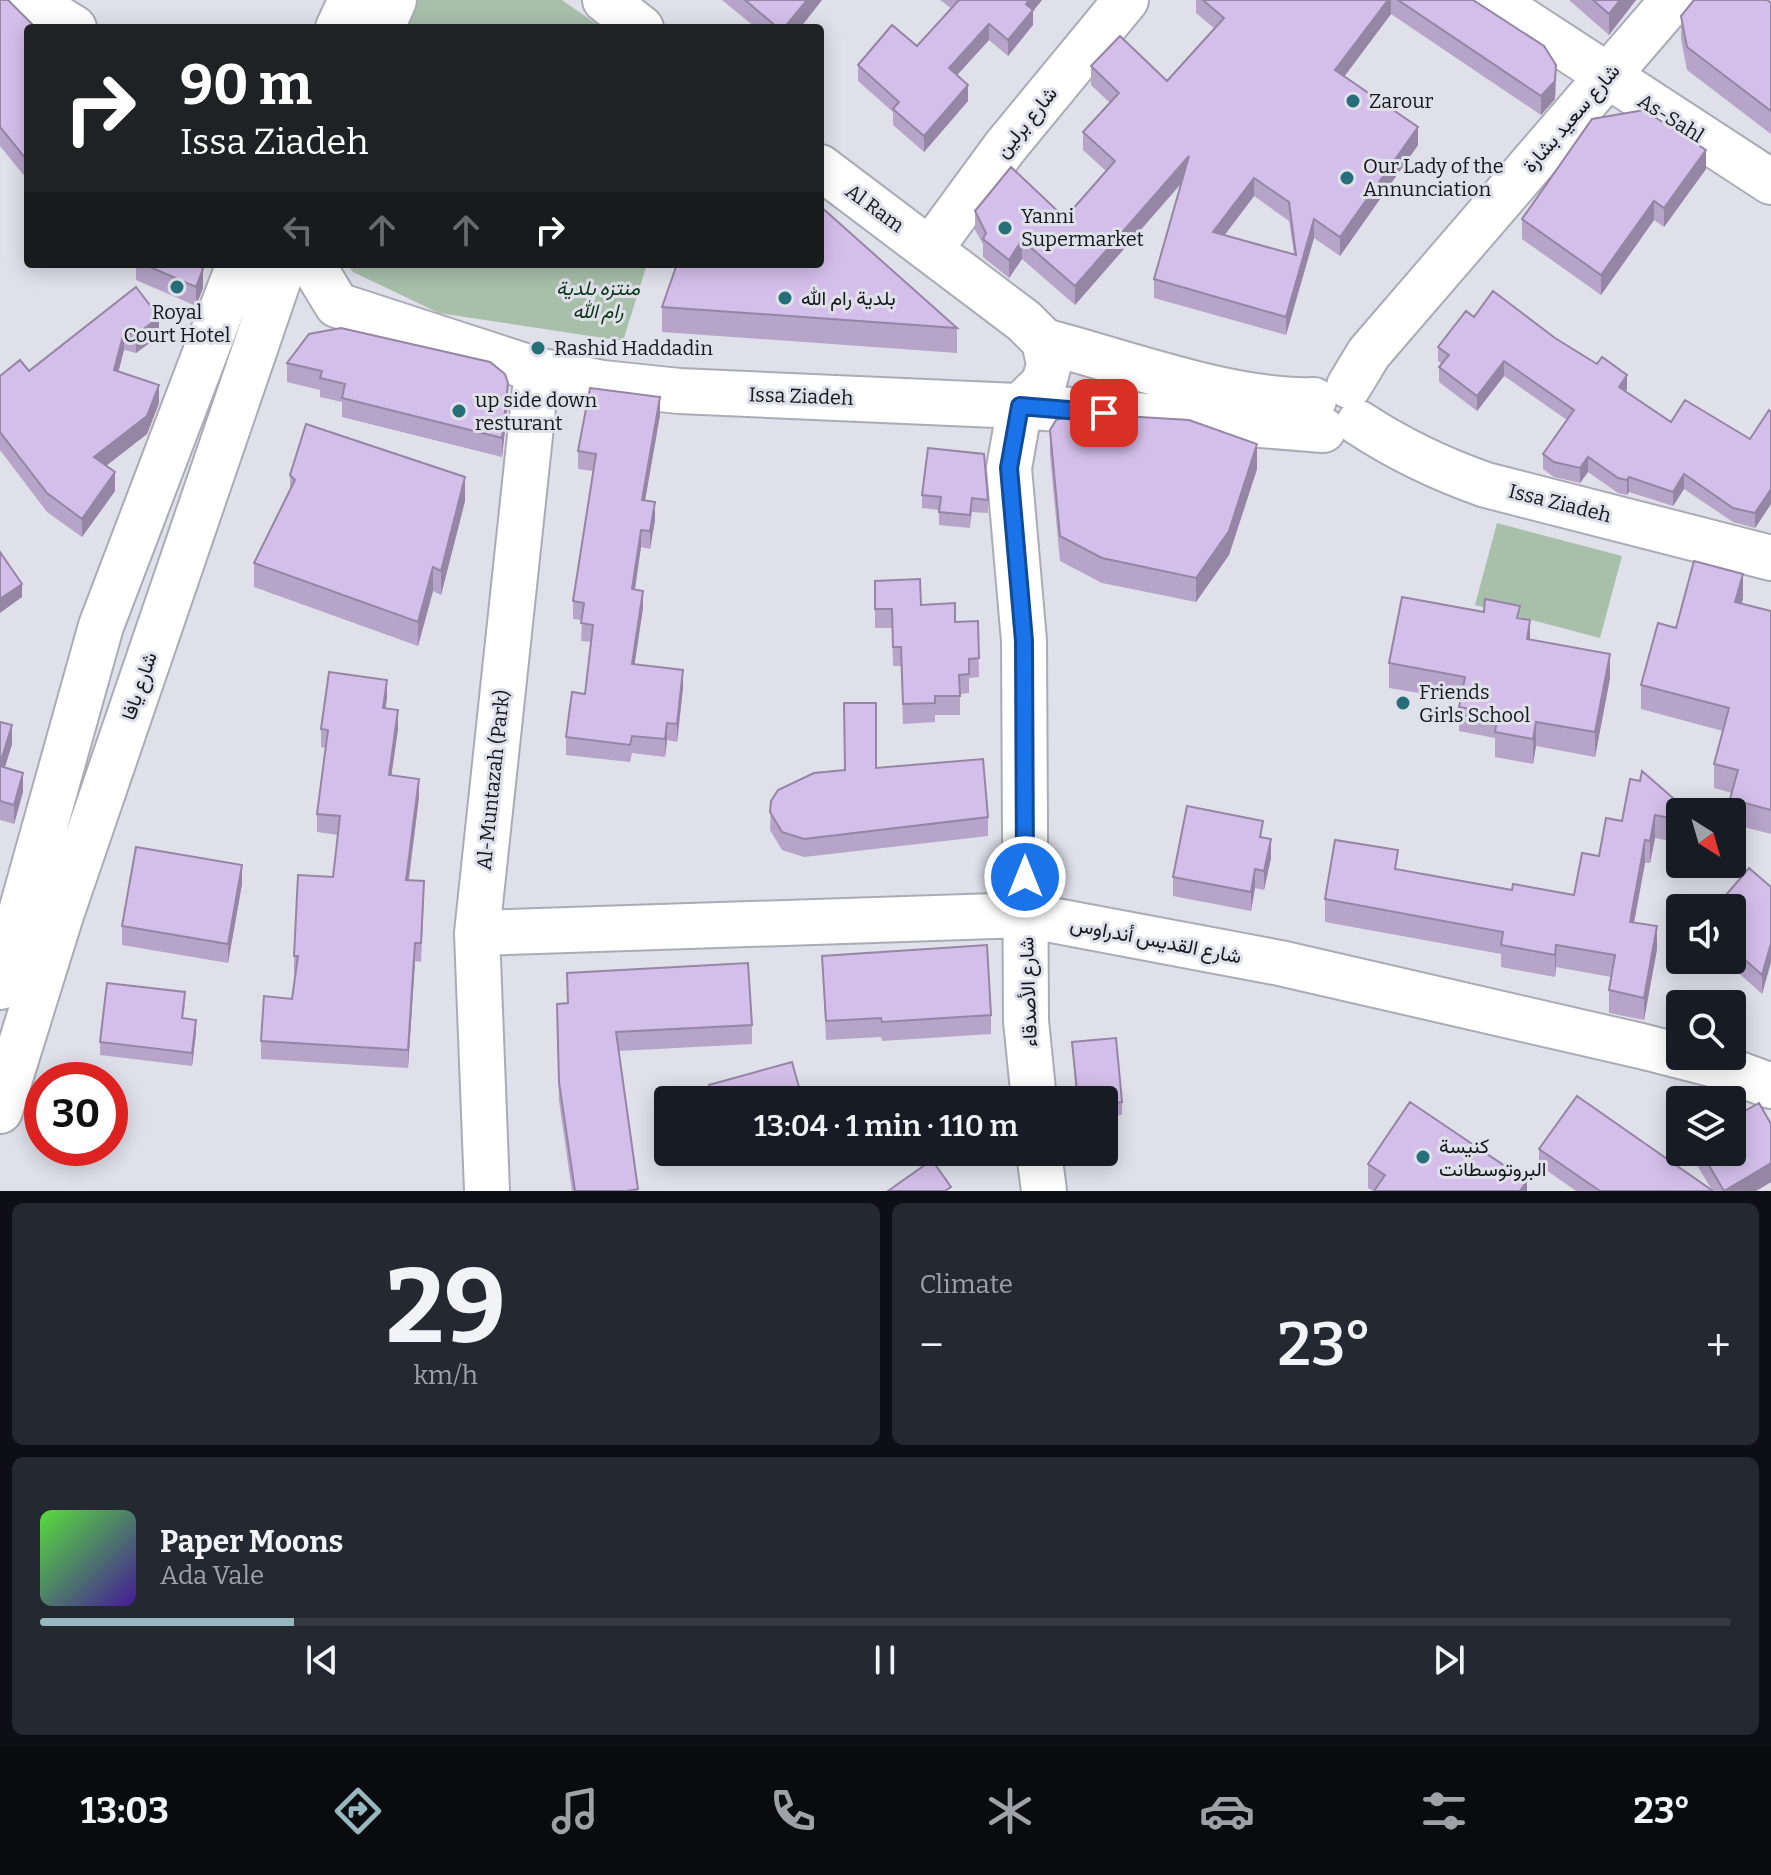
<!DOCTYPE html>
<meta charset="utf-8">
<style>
:root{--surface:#171b24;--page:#242831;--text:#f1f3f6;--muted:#9ea1a6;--line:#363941;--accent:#96b8be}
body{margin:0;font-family:Bitter,Vazirmatn,serif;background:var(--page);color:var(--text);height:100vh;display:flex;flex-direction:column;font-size:30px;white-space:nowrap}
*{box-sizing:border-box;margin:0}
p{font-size:26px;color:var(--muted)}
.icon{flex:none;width:44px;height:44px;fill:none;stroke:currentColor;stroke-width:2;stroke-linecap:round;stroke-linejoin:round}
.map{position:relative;height:1191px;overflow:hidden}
.panel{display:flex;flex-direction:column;gap:12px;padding:12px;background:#0d0f14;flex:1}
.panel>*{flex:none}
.top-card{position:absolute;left:24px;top:24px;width:800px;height:244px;border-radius:8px;box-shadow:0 4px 20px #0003;background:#202124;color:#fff;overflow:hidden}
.needle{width:52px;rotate:143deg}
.fabs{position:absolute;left:1666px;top:798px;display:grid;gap:16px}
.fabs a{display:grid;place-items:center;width:80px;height:80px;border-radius:8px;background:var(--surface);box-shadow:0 4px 20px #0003;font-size:40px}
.speed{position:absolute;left:24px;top:1062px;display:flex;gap:16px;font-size:40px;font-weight:700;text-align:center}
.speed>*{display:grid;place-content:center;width:104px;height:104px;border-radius:50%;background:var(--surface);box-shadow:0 4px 20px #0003;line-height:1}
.speed .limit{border:12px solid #d22;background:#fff;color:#111}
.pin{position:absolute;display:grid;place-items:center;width:68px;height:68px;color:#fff;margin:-34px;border-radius:16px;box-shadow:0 4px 12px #0006}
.me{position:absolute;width:88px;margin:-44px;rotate:0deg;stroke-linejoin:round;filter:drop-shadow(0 0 6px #0008)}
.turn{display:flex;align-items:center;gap:28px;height:168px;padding:0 24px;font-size:36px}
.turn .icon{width:104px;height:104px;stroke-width:2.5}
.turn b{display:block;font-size:56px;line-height:68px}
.lanes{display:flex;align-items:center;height:76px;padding:0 24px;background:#0003;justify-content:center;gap:40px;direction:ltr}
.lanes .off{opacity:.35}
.big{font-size:60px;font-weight:600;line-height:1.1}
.panel .card{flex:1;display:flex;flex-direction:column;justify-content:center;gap:12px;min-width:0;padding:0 28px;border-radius:12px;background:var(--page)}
.panel .dial{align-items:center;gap:0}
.dial b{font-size:104px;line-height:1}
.song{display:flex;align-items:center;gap:24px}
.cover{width:96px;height:96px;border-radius:12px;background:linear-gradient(135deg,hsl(110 70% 55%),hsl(260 70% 35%))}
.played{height:8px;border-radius:4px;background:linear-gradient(90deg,var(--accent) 15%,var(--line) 15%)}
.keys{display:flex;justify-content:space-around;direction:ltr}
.heat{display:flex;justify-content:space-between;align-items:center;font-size:44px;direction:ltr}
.panel .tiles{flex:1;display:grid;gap:12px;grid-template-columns:1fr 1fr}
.card:last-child{grid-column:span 2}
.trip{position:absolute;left:654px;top:1086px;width:464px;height:80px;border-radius:8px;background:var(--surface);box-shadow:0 4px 20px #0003;font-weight:600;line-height:80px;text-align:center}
.tabs{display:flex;height:128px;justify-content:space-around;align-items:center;background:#090b0e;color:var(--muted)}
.tabs .icon{width:56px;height:56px}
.tabs .selected{color:var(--accent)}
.tabs b{font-size:36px;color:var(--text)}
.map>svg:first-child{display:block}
.green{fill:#a8bfaa}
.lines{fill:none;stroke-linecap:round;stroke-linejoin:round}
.minor-casing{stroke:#ababb5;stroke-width:48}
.major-casing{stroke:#ababb5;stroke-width:48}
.minor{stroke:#fff;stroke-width:44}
.major{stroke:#fff;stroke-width:44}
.wall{fill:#b6a4c9;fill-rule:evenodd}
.shaded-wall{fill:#9486a4}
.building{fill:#d4bfea;stroke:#9486a4;stroke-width:2;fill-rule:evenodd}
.route-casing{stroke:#114b97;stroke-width:20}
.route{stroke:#1a73e8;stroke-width:14}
.poi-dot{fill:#266f79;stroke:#e0e0eb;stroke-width:3}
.labels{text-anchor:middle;stroke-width:6;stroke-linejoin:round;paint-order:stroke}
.poi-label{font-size:20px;fill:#16171a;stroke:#e0e0eb;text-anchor:start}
.street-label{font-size:20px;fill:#16171a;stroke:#e0e0eb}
.park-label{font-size:20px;font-style:italic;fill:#0c3715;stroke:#e0e0eb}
</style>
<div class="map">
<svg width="1771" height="1191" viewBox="0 0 1771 1191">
<rect width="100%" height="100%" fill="#e0e0eb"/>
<!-- green -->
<path class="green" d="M406,0h156l40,28h-209z
M347,264h300l-24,77 -184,-28 -86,-41z
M1497,523l125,33 -22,82 -125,-33z"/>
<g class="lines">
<!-- minor casing -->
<g class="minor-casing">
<path id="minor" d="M29,0l45,28
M605,0l36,28
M1492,0l279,182
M820,167l204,154 20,20 5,23 -5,19 -24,23 -11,62 15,173 2,380 8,79
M931,248l74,-101 121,-147
M312,264l25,41 200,65 66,13 76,8 341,15 303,24
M1044,341c81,21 188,62 270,59
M1349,386l20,-33 304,-353
M1359,423c41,27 81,46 127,62l285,73
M477,933l548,-18 255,48 361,83 74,19 56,21
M1039,1152l5,39
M487,1191l-10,-258 60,-563"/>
</g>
<!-- major casing -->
<g class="major-casing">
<path id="major" d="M338,28l13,-28
M382,28l12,-28
M0,987l101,-361 138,-362
M0,1111l61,-196 223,-651"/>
</g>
<!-- minor -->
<use href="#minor" class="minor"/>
<!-- major -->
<use href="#major" class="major"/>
</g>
<!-- wall -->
<path class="wall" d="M0,0l36,28 -10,150 -26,-32z
M722,0h100l-22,28h-44z
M940,0h102l-9,11v14l-25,31 -19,-16 -32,35 11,26 -44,51 -31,-27v-13l-35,-31v-16l59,-19 35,-37z
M1196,0h277l83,84 -1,15 -14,16 -150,-101 -47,62 74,69 -78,111 -26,-18 -28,97 -132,-37v-19l28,-96 -107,122 -53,-46 -13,19 -26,-21v-13l-8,-14v-19l90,7 41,-47 -23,-21v-18l27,-29 -19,-18v-19l76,15 47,-53 -18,-15zM1254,196l35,25 5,33 -69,-19z
M1569,0h67l-27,35z
M1769,0l2,3v131l-84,-64 -6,-31v-23z
M1706,169l-42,58 -10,-7 -53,75 -79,-56v-20z
M136,264h64l3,24 -7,18 -60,-26z
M662,307l295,21v25l-295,-21z
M159,317v19l-23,17 -12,-3 -6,22 41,31 -12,31 -41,32 9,25 -33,46 -35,-25 -47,-62v-74l29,-5z
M1474,317l81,21 72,51 -1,2 45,31 79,17 21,-27v92l-16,24 -22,-6 -49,-33 -11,17 -44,-14 -2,3 -9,-2 -30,-21 -8,11 -26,-6 -11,-8v-15l24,-34 -63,-44 -27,35 -38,-29v-15l3,-3 -4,-3v-14z
M287,363l221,39 -6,55 -160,-40v-15l-22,-5v-7l-33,-8z
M660,415l-15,85 10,20 -5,29 -9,-2 -6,43 8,18 -9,57 49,23 -6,54 -10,-2 -2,17 -33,-4 -2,9 -64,-7v-18l19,-43 6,-52 -10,-1 1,-21 -9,-1v-18l20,-130 -15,-2v-18z
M1050,430l207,39 -28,86 -33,47 -94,-19 -42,-22 -10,-106z
M290,475l175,26 -24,94 -8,-4 -15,55 -164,-59v-24l36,-73z
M922,495l66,5v13l-16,-1 -2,16 -31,-3v-15l-17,-2z
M875,581l80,41 23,-1 1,56 -10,1v15l-9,1v21h-25v7l-32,2 -2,-58h-8l-1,-38h-17z
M1743,599l-2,4 30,8v223l-39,-10v-12h-2v-13l2,-6 -18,-5v-24l9,-33 -82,-22v-24l35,-57z
M1520,619l10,21 80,38 -15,79 -59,-11 -3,18 -38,-7v-19l-36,-7v-24l2,-7 -72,-12v-25z
M387,698l-2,11 13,20 -7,46 28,22 -10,83 15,19 -3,63 -6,-1 -7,107 -147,-9v-18l31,-42 4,-25h-2v-18l39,-79 5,-42 -21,-3v-18l9,-66 -5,-1v-18z
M0,722l12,22 -7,23 18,25 -9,32 -14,-4z
M876,768l112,49v19l-184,21 -22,-7 -12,-20 1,-29z
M1630,779l50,33v31l-25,-5 -5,25h-5l-11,59 23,27 -13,71 -35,-7v-23l2,-13 -55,-10 -1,10 -54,-10v-13l-176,-32v-23l73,-30 114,21 62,5 48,-74z
M1263,838l8,20 -7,32 -9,-2 -4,23 -78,-15v-19z
M242,884l-14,79 -106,-18v-19z
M1771,887v75l-9,32 -38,-34h8v-52z
M822,956l169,59v19l-109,7 -1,-4 -55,3z
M567,973l185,52v19l-133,7 19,140h-66l-13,-90 -2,-78 10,-19z
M185,1005l-2,13 13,15 -4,33 -92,-11v-13z
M1072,1042l50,60v13l-18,2v-17h-28z
M709,1085l93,13v2h-92z
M1734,1117l37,7v58l-15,9h-180l-37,-26v-16l173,41 -23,-38h43z
M1368,1164l159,27h-154l-5,-3z"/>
<!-- shaded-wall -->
<path class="shaded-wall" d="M807,0h15l-22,28h-16z
M1029,0h13l-9,11v14l-25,31v-16l18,-36z
M1388,0h3v14l-56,75v-19z
M1620,0h16l-27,35v-21z
M989,24v16l-40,44v-16z
M1556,65l-1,34 -14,16v-19z
M968,85v16l-44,51v-16z
M1418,127v18l-78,111v-19z
M1706,150v19l-42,58v-19z
M1189,156v18l-114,131v-19z
M28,157v19l-2,2v-19z
M1254,178v18l-41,54v-18z
M1654,201v19l-53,75v-20z
M1314,219v19l-28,97v-18z
M1022,240v19l-13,19v-18z
M203,269v19l-7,18v-19z
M159,317v19l-23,17v-18z
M124,332v18l-10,39v-19z
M1504,361v15l-27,35v-15z
M1627,375v14l-8,12v-14z
M508,383v19l-6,55v-19z
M159,385v18l-12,31 -53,41v-18z
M660,397v18l-18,103v-18z
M1257,444v25l-28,86 -33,47v-24z
M1588,457v15l-8,11v-15z
M115,472v19l-33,46v-18z
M1684,474v15l-11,17v-14z
M465,477v24l-24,94v-24z
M1629,477v15l-2,3v-15z
M1771,489v15l-16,24v-15z
M655,502v18l-5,29v-18z
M641,530v17l-9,60v-18z
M433,567v24l-15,55v-24z
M1743,574v25l-8,27v-24z
M22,584v13l-22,16v-14z
M643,591v17l-11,74v-18z
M1530,620v25l-3,-6z
M1610,654v24l-15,79v-25z
M683,670v18l-6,54v-18z
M387,680v18l-4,28v-18z
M398,710v19l-9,64v-18z
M1536,722v24l-3,18v-25z
M667,723v17l-2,17v-18z
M12,725v19l-12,39v-19z
M23,773v19l-9,32v-19z
M419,779v18l-13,101v-18z
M1655,815v23l-5,25v-22z
M1271,839v19l-7,32v-19z
M1645,840v23l-15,81v-22z
M242,865v19l-14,79v-19z
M1255,869v19l-4,23v-19z
M1657,926v23l-13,71v-22z
M415,943v18l-7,107v-18z
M1771,943v19l-9,32v-19z
M1556,945v22l-1,10v-22z
M196,1020v13l-4,33v-13z
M1771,1163v19l-15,9h-31z
M1527,1181v10h-7z"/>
<!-- building -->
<path class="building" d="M0,0h8l28,28h-8v129l-2,2 -26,-32z
M745,0h62l-23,28h-6z
M959,0h70l-3,4 7,6 -25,30 -19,-16 -40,44 19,17 -44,51 -31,-27 6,-7 -41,-37 34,-40 25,21z
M1203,0h185l-53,70 83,57 -78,110 -26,-18 -28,98 -132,-38 35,-123 -114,130 -53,-46 -13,20 -26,-21 3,-6 -11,-22 36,-44 54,51 50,-57 -32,-29 36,-39 -28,-27 29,-30 47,45 57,-63zM1254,178l35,24 7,53 -83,-23z
M1398,0h75l71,46 12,19 -1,16 -14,15z
M1593,0h27l-11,14z
M1694,0h73l4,3v108l-84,-64 -6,-31z
M1644,110l62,40 -42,58 -10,-7 -53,74 -79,-56 70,-100z
M820,206l137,122 -295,-21 15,-43h143z
M143,264h57l3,5 -7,18z
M136,287l23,30 -23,18 -12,-3 -10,38 45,15 -12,31 -53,41 21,15 -33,47 -35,-26 -47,-61v-56l20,-16 9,11z
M1493,291l62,47 42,26 5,-7 25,18 -8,12 52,35 14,-22 65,39 19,-29 2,2v77l-16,24 -22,-5 -49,-34 -11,18 -44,-15 -2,3 -9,-2 -30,-21 -8,11 -26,-6 -11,-8 31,-44 -70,-49 -27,35 -38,-29 10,-12 -11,-8 28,-36 8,6z
M341,328l149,34 15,12 3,9 -6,55 -160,-40 3,-14 -25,-6 2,-7 -35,-8 22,-29z
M590,388l70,9 -18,103 13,2 -5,29 -9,-1 -9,59 11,2 -11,73 51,6 -6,54 -10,-1 -2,16 -33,-3 -2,9 -64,-8 6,-45 13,2 8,-69 -12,-2 3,-20 -11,-2 23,-147 -18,-3z
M1075,413l114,7 68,24 -28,87 -33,47 -94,-20 -42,-22 -10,-106 6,-10z
M306,424l159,53 -24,94 -8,-4 -15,55 -164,-59 41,-83 -5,-5z
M928,448l56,6 4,46 -16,-2 -2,17 -31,-3 2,-15 -19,-2z
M0,552l22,32 -22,15z
M1694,561l49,13 -8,28 36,9v199l-41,-11 8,-29 -24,-6 15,-56 -88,-23 17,-62 18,5z
M920,579l1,26 34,-2v19l23,-1 1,37 -10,1v15l-10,1 1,21h-25v7l-32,1 -2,-57h-8l-1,-38h-17v-28z
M1402,597l82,15 1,-13 35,7 -3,12 13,2 -3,19 83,15 -15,78 -59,-10 -3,17 -38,-7 3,-18 -39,-7 6,-30 -76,-14z
M329,672l58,8 -4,28 15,2 -9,65 30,4 -13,101 18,1 -3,62h-6l-7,107 -147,-9 3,-45 28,3 6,-43h-4l4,-81 35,2 7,-61 -23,-2 11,-84 -7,-1z
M844,703h32v65l107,-9 5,58 -184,22 -22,-7 -12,-20 1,-11 7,-11 36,-17 31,-3z
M0,722l12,3 -12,39z
M0,766l23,7 -9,32 -14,-4z
M1642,771l47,41h-9v8l-25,-5 -5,26 -5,-1 -15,82 27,4 -13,72 -35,-8 6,-35 -59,-10 -1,10 -54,-10 2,-13 -178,-33 10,-59 63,10 -3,19 117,21 1,-6 61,11 8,-42 17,3 7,-38 16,3 8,-42 10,2z
M1187,806l76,15 -3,16 11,2 -7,32 -9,-2 -4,23 -78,-15z
M136,847l106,18 -14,79 -106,-18z
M1749,868l22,19v56l-9,32 -30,-27v-40h-17z
M987,945l4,70 -109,7 -1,-4 -55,3 -4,-65z
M748,963l4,62 -136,7 22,157 -11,2h-52l-16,-109 -2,-78 11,-1 -1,-30z
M107,983l78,9 -3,26 14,2 -4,33 -92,-11z
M1116,1038l6,64 -18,2v-4h-26l-6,-58z
M792,1062l10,36 -6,2h-83l-4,-15z
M1719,1093l5,7h-16z
M1577,1096l136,95h-113l-61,-42z
M1410,1102l117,79 -7,10h-146l11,-16 -17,-11z
M1759,1103l12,21v39l-47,28 -23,-39h31v-38l2,3z
M932,1160l19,27 -6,4h-57z"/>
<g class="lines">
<!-- route casing -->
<g class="route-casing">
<path id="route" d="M1025,877l-1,-236 -15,-173 11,-62 84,7"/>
</g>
<!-- route -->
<use href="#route" class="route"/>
</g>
<!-- markers -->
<g class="poi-dot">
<circle cx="1353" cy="101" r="8"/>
<circle cx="1347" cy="178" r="8"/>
<circle cx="1005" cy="228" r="8"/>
<circle cx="177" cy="287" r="8"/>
<circle cx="785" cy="298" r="8"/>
<circle cx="538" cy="348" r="8"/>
<circle cx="459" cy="411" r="8"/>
<circle cx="1403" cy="703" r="8"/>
<circle cx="1423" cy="1157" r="8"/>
</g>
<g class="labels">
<!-- poi labels -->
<g class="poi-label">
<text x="1369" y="108">Zarour</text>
<text x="1363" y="173">Our Lady of the<tspan x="1363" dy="23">Annunciation</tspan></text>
<text x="1021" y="223">Yanni<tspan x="1021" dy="23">Supermarket</tspan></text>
<text x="801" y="305">بلدية رام الله</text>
<text x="177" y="319" text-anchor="middle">Royal<tspan x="177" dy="23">Court Hotel</tspan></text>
<text x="554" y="355">Rashid Haddadin</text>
<text x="475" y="407">up side down<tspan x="475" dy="23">resturant</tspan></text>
<text x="1419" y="699">Friends<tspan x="1419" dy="23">Girls School</tspan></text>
<text x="1439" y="1153">كنيسة<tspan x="1439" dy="23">البروتوسطانت</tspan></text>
</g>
<!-- street labels -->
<g class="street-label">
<text transform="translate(1571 118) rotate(-49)" y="7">شارع سعيد بشارة</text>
<text transform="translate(1671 118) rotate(32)" y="7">As-Sahl</text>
<text transform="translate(1026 122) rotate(-51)" y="7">شارع برلين</text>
<text transform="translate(875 208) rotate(36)" y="7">Al Ram</text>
<text transform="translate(801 396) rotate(2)" y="7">Issa Ziadeh</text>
<text transform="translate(1560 503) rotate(14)" y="7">Issa Ziadeh</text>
<text transform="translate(139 686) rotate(-71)" y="7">شارع يافا</text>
<text transform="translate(493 780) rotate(-84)" y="7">Al-Muntazah (Park)</text>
<text transform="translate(1156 940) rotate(11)" y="7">شارع القديس أندراوس</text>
<text transform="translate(1028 992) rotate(-92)" y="7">شارع الأصدقاء</text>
</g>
<!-- park labels -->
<g class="park-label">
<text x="598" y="295">منتزه بلدية<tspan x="598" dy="23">رام الله</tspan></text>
</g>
</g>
</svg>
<div class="fabs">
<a><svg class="needle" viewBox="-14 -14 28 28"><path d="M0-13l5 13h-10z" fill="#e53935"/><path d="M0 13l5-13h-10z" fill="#9ea1a6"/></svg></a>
<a><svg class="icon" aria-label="sound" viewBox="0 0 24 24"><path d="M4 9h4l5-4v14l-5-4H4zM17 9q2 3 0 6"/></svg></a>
<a><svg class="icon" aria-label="search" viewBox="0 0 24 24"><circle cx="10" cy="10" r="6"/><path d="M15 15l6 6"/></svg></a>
<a><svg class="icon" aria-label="layers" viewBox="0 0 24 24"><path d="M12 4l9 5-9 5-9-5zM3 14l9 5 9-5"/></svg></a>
</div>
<div class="speed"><div class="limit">30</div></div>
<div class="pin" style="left:1104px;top:413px;background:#d93025"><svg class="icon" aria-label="arrive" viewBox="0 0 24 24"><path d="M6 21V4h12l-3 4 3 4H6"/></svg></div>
<svg class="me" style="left:1025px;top:877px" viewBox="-20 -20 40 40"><circle r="17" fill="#1a73e8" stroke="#fff" stroke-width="3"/><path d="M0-11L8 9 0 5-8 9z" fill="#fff"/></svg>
<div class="trip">13:04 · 1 min · 110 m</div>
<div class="top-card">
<div class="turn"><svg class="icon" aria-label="right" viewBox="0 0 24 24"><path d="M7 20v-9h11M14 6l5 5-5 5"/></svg><div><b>90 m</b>Issa Ziadeh</div></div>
<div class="lanes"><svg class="icon off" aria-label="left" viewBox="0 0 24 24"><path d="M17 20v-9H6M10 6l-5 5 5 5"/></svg><svg class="icon off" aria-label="ahead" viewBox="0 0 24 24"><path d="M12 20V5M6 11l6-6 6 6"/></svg><svg class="icon off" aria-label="ahead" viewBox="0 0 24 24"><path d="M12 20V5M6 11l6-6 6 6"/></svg><svg class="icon" aria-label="right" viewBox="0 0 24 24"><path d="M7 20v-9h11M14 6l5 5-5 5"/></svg></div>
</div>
</div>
<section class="panel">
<div class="tiles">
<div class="card dial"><b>29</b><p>km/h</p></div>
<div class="card"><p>Climate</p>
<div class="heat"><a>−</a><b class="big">23°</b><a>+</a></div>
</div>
<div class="card">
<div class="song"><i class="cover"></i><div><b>Paper Moons</b><p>Ada Vale</p></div></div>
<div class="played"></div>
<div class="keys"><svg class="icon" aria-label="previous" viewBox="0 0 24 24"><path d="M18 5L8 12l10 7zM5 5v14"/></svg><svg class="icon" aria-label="pause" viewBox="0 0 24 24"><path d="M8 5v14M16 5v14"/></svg><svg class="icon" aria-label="next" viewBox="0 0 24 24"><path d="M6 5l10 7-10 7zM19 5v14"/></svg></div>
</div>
</div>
</section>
<nav class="tabs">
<b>13:03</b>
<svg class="icon selected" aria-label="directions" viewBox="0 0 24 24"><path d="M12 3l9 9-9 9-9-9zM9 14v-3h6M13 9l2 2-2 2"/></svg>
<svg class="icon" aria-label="music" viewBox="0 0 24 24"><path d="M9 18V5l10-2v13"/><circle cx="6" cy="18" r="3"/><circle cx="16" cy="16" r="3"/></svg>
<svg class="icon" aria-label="phone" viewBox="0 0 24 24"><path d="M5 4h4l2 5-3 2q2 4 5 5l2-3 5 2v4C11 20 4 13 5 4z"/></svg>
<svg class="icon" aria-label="climate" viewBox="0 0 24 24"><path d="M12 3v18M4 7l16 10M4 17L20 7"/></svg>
<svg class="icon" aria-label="car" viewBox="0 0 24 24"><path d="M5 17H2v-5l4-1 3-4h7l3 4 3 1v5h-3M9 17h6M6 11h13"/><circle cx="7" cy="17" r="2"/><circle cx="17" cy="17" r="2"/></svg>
<svg class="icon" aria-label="filters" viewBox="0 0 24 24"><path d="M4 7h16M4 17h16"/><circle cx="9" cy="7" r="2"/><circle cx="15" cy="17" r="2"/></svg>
<b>23°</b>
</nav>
